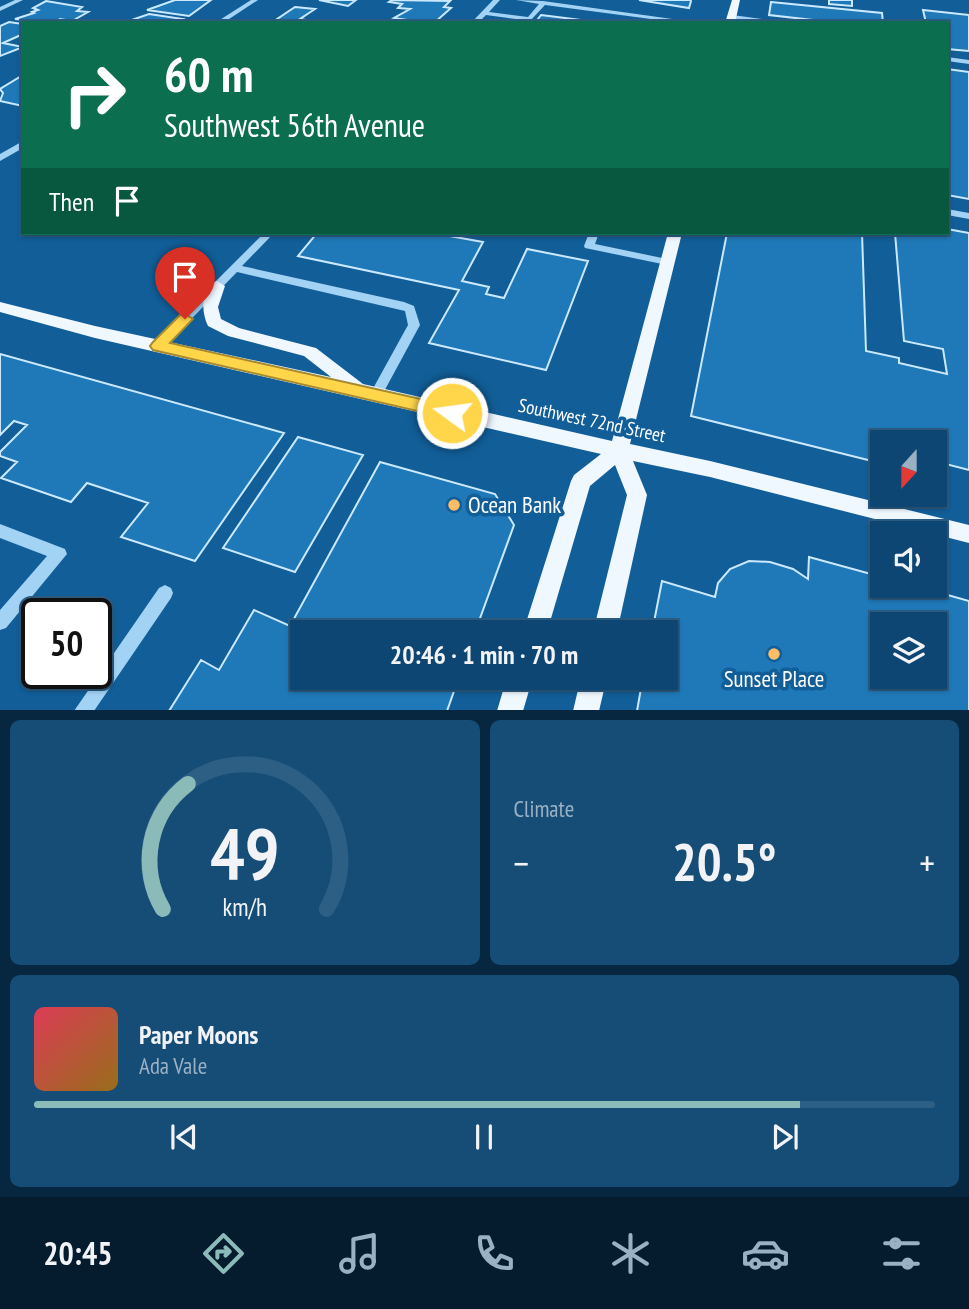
<!DOCTYPE html>
<meta charset="utf-8">
<style>
:root{--surface:#0d4672;--page:#164d77;--text:#f1f3f6;--muted:#9ab1c4;--line:#2d5e84;--accent:#8bbbb9}
body{margin:0;font-family:"PT Sans Narrow",sans-serif;background:var(--page);color:var(--text);height:100vh;display:flex;flex-direction:column;font-size:26px;white-space:nowrap}
*{box-sizing:border-box;margin:0}
p{font-size:23px;color:var(--muted)}
.icon{flex:none;width:38px;height:38px;fill:none;stroke:currentColor;stroke-width:2;stroke-linecap:round;stroke-linejoin:round}
.map{position:relative;height:710px;overflow:hidden}
.details{display:flex;flex-direction:column;gap:10px;padding:10px;background:#07263f;flex:1}
.details>*{flex:none}
.banner{position:absolute;left:21px;top:21px;width:928px;height:214px;border-radius:0px;box-shadow:0 2px 5px #0004,0 0 0 2px var(--line);background:#0b6e4f;color:#fff;overflow:hidden}
.needle{width:46px;rotate:201deg}
.tools{position:absolute;left:870px;top:430px;display:grid;gap:14px}
.tools a{display:grid;place-items:center;width:77px;height:77px;border-radius:0px;background:var(--surface);box-shadow:0 2px 5px #0004,0 0 0 2px var(--line);font-size:35px}
.speed{position:absolute;left:21px;top:598px;display:flex;gap:14px;font-size:35px;font-weight:700;text-align:center}
.speed>*{display:grid;place-content:center;width:91px;height:91px;border-radius:50%;background:var(--surface);box-shadow:0 2px 5px #0004,0 0 0 2px var(--line);line-height:1}
.speed .limit{border:4px solid #111;border-radius:10px;background:#fff;color:#111}
.pin{position:absolute;display:grid;place-items:center;width:60px;height:60px;color:#fff;margin:-72px -30px;border-radius:50% 50% 50% 0;rotate:-45deg;box-shadow:0 0 7px #0007}
.pin .icon{rotate:45deg}
.me{position:absolute;width:77px;margin:-38px;rotate:284deg;stroke-linejoin:round;filter:drop-shadow(0 0 5px #0008)}
.turn{display:flex;align-items:center;gap:24px;height:147px;padding:0 28px;font-size:32px}
.turn .icon{width:91px;height:91px;stroke-width:2.5}
.turn b{display:block;font-size:49px;line-height:60px}
.then{display:flex;align-items:center;height:66px;padding:0 28px;background:#0003;gap:14px;font-size:26px}
.big{font-size:52px;font-weight:700;line-height:1.1}
.details .tile{flex:1;display:flex;flex-direction:column;justify-content:center;gap:10px;min-width:0;padding:0 24px;border-radius:10px;background:var(--page)}
.details .dial{align-items:center;gap:0}
.dial svg{height:182px;overflow:visible;fill:none;stroke:var(--line);stroke-width:7;stroke-linecap:round;text-anchor:middle}
.dial text{fill:var(--text);stroke:none}
.song{display:flex;align-items:center;gap:21px}
.cover{width:84px;height:84px;border-radius:10px;background:linear-gradient(135deg,hsl(350 70% 55%),hsl(40 70% 35%))}
.played{height:7px;border-radius:4px;background:linear-gradient(90deg,var(--accent) 85%,var(--line) 85%)}
.keys{display:flex;justify-content:space-around;direction:ltr}
.heat{display:flex;justify-content:space-between;align-items:center;font-size:38px;direction:ltr}
.details .tiles{flex:1;display:grid;gap:10px;grid-template-columns:1fr 1fr}
.tile:last-child{grid-column:span 2}
.trip{position:absolute;left:290px;top:620px;width:388px;height:70px;border-radius:0px;background:var(--surface);box-shadow:0 2px 5px #0004,0 0 0 2px var(--line);font-weight:700;line-height:70px;text-align:center}
.tab-bar{display:flex;height:112px;justify-content:space-around;align-items:center;background:#051c2e;color:var(--muted)}
.tab-bar .icon{width:49px;height:49px}
.tab-bar .active{color:var(--accent)}
.tab-bar b{font-size:32px;color:var(--text)}
.map>svg:first-child{display:block}
.building{fill:#1f78b7;stroke:#cae9fe;stroke-width:2;fill-rule:evenodd}
.lines{fill:none;stroke-linecap:round;stroke-linejoin:round}
.minor{fill:#a2d2f4;fill-rule:evenodd}
.major{fill:#eff7ff;fill-rule:evenodd}
.route{fill:#ffd54a;stroke:#a68a30;stroke-width:2}
.poi-dot{fill:#ffbd65;stroke:#115e98;stroke-width:2.5}
.labels{text-anchor:middle;stroke-width:7;stroke-linejoin:round;paint-order:stroke}
.street-label{font-size:19px;fill:#fff;stroke:#115e98}
.near-poi-label{font-size:23px;fill:#fff;stroke:#115e98;text-anchor:start}
</style>
<div class="map">
<svg width="969" height="711" viewBox="0 0 969 711">
<rect width="100%" height="100%" fill="#115e98"/>
<!-- building -->
<path class="building" d="M175,0h36l-22,16 -42,-6z
M319,0h37l-8,6z
M392,0l58,1 -6,6 7,1 -17,15h-7l-33,-5 16,-9 -12,-1 4,-4 -13,-2z
M639,0h51l1,1 -2,7z
M829,0h23v6l-23,-2z
M46,1l36,6 -5,4 11,1 -16,9 -12,-2 -6,4 -39,-4 19,-6 -2,-1 6,-2 -5,-2z
M771,2l111,11 1,10h-43l-71,-8z
M295,7l20,2 -15,10 18,3 -56,1 12,-2z
M923,10l46,5v36l-22,-2v-26h-21z
M149,14l34,5 -6,4h-54z
M541,15l48,6 -54,2z
M9,22l14,2v10l-20,9 20,4 -23,9v-30z
M947,69l22,3v127l-22,-4z
M23,75v31l-23,-5 3,-8 -3,-4z
M947,229l22,4v237l-35,-9v-18h-52v6l-6,-2v15l-185,-46 36,-183h135l4,118 33,7v5l48,11 -4,-25 -39,-8 -9,-108h52z
M317,233h116l50,9 -21,39 27,6 -3,7 18,4 23,-49 61,12 -42,109 -117,-27 30,-53 -161,-34z
M0,354l284,79 -89,128 -74,-24 27,-34 -61,-20 -16,19 -70,-24 16,-16 -17,-6v-4l27,-27 -13,-4 -14,14z
M298,437l65,18 -68,117 -72,-24z
M380,462l115,32 19,31 -39,107h-172v45h156l-12,34h-278l32,-51 18,10 35,-60 36,16z
M809,557l73,20v9h34l53,15v110h-332l6,-34h24v-45h-15l10,-51 53,16 3,-14 12,-14 19,-8 21,1 23,7 15,10zM882,625h52v52h-52z"/>
<g class="lines">
<!-- minor -->
<path class="minor" d="M15,0h8l-23,11v-4z
M251,0h7l-35,23h-8z
M493,0h7l-11,12 39,5 11,-13 -23,-4 27,1 158,22h-20l-136,-18 -15,16 -44,-6 -8,8h-7z
M732,15l45,6 3,2h-20l-30,-5 -1,-1z
M947,57l22,3v4l-22,-3z
M23,141v7l-23,13v-7z
M947,209l22,4v6l-22,-4z
M264,233h10l-32,33 162,36 10,4 6,19 -39,72h-10l-1,-3 38,-69 -3,-14 -168,-39 -75,77h-8l-2,-3 2,-3z
M589,233h10l-4,11 72,15 5,3 -5,3 -82,-17 -1,-2z
M0,524l65,25 2,5 -61,74 -6,2v-20l47,-54 -47,-18z
M165,585l6,3 2,5 -2,5 -77,113h-20l85,-123z"/>
<!-- major -->
<path class="major" d="M732,0h8l-5,23h-10z
M668,233h14l-52,211 80,17 259,64v18l-259,-66 -77,-16 14,34 -30,137h-24l34,-137 -12,-30 -25,21 -43,146h-24l48,-151 3,-6 27,-21 -506,-116 -95,-26v-10l95,24 236,51 -27,-21 -76,-20 -20,-10c-7,-14 -8,-39 9,-45l8,5 -7,21 3,12 18,9 77,20 47,36 249,57z
M507,677h26l-10,34h-26z
M581,677h26l-8,34h-26z"/>
</g>
<!-- route -->
<path class="route" d="M185,314l8,5 -23,24 282,63 6,2 3,5 -3,4 -6,2 -299,-69 -3,-4 3,-4 27,-27z"/>
<!-- markers -->
<g class="poi-dot">
<circle cx="454" cy="505" r="7"/>
<circle cx="774" cy="654" r="7"/>
</g>
<g class="labels">
<!-- street labels -->
<g class="street-label">
<text transform="translate(592 420) rotate(12)" y="7">Southwest 72nd Street</text>
</g>
<!-- near-poi labels -->
<g class="near-poi-label">
<text x="468" y="513">Ocean Bank</text>
<text x="774" y="687" text-anchor="middle">Sunset Place</text>
</g>
</g>
</svg>
<div class="tools">
<a><svg class="needle" viewBox="-14 -14 28 28"><path d="M0-13l5 13h-10z" fill="#e53935"/><path d="M0 13l5-13h-10z" fill="#9ab1c4"/></svg></a>
<a><svg class="icon" aria-label="sound" viewBox="0 0 24 24"><path d="M4 9h4l5-4v14l-5-4H4zM17 9q2 3 0 6"/></svg></a>
<a><svg class="icon" aria-label="layers" viewBox="0 0 24 24"><path d="M12 4l9 5-9 5-9-5zM3 14l9 5 9-5"/></svg></a>
</div>
<div class="speed"><div class="limit">50</div></div>
<div class="pin" style="left:185px;top:319px;background:#d93025"><svg class="icon" aria-label="arrive" viewBox="0 0 24 24"><path d="M6 21V4h12l-3 4 3 4H6"/></svg></div>
<svg class="me" style="left:452px;top:413px" viewBox="-20 -20 40 40"><circle r="17" fill="#ffd54a" stroke="#fff" stroke-width="3"/><path d="M0-11L8 9 0 5-8 9z" fill="#fff"/></svg>
<div class="trip">20:46 · 1 min · 70 m</div>
<div class="banner">
<div class="turn"><svg class="icon" aria-label="right" viewBox="0 0 24 24"><path d="M7 20v-9h11M14 6l5 5-5 5"/></svg><div><b>60 m</b>Southwest 56th Avenue</div></div>
<div class="then">Then<svg class="icon" aria-label="arrive" viewBox="0 0 24 24"><path d="M6 21V4h12l-3 4 3 4H6"/></svg></div>
</div>
</div>
<section class="details">
<div class="tiles">
<div class="tile dial"><svg viewBox="0 0 100 80">
<path d="M14 69A42 42 0 1 1 86 69"/>
<path d="M14 69A42 42 0 0 1 25 14" stroke="#8bbbb9"/>
<text x="50" y="56" font-size="32" font-weight="700">49</text>
<text x="50" y="72" font-size="11">km/h</text>
</svg></div>
<div class="tile"><p>Climate</p>
<div class="heat"><a>−</a><b class="big">20.5°</b><a>+</a></div>
</div>
<div class="tile">
<div class="song"><i class="cover"></i><div><b>Paper Moons</b><p>Ada Vale</p></div></div>
<div class="played"></div>
<div class="keys"><svg class="icon" aria-label="previous" viewBox="0 0 24 24"><path d="M18 5L8 12l10 7zM5 5v14"/></svg><svg class="icon" aria-label="pause" viewBox="0 0 24 24"><path d="M8 5v14M16 5v14"/></svg><svg class="icon" aria-label="next" viewBox="0 0 24 24"><path d="M6 5l10 7-10 7zM19 5v14"/></svg></div>
</div>
</div>
</section>
<nav class="tab-bar">
<b>20:45</b>
<svg class="icon active" aria-label="directions" viewBox="0 0 24 24"><path d="M12 3l9 9-9 9-9-9zM9 14v-3h6M13 9l2 2-2 2"/></svg>
<svg class="icon" aria-label="music" viewBox="0 0 24 24"><path d="M9 18V5l10-2v13"/><circle cx="6" cy="18" r="3"/><circle cx="16" cy="16" r="3"/></svg>
<svg class="icon" aria-label="phone" viewBox="0 0 24 24"><path d="M5 4h4l2 5-3 2q2 4 5 5l2-3 5 2v4C11 20 4 13 5 4z"/></svg>
<svg class="icon" aria-label="climate" viewBox="0 0 24 24"><path d="M12 3v18M4 7l16 10M4 17L20 7"/></svg>
<svg class="icon" aria-label="car" viewBox="0 0 24 24"><path d="M5 17H2v-5l4-1 3-4h7l3 4 3 1v5h-3M9 17h6M6 11h13"/><circle cx="7" cy="17" r="2"/><circle cx="17" cy="17" r="2"/></svg>
<svg class="icon" aria-label="filters" viewBox="0 0 24 24"><path d="M4 7h16M4 17h16"/><circle cx="9" cy="7" r="2"/><circle cx="15" cy="17" r="2"/></svg>
</nav>
